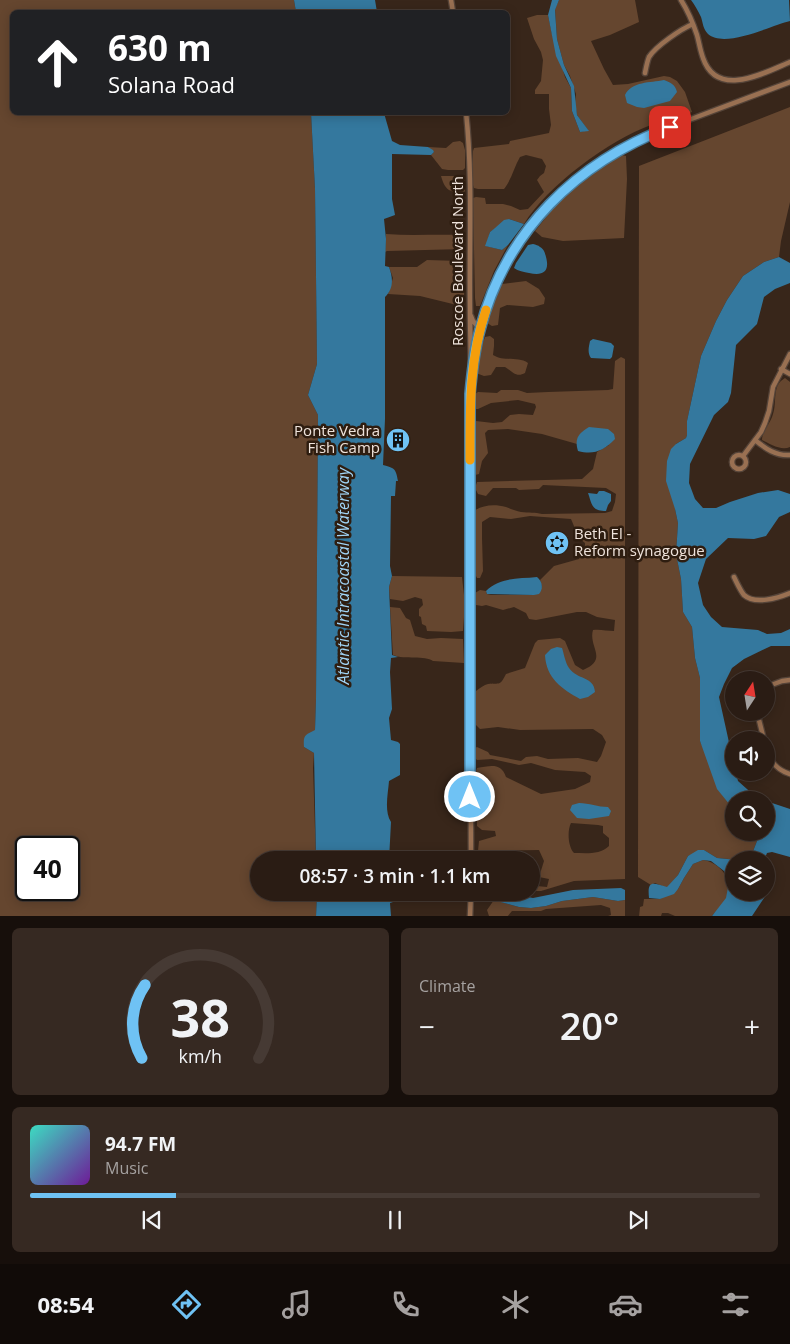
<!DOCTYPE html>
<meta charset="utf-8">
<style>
:root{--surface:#2a1c14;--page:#362922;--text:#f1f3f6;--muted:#a5a1a0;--line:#463a34;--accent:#6fc2f4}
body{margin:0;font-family:"Open Sans",sans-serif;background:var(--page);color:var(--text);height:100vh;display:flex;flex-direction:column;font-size:19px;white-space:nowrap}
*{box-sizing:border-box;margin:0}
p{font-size:16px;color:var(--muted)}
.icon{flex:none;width:28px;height:28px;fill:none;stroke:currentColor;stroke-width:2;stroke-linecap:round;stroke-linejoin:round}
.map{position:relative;height:916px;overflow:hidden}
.panel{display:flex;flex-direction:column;gap:12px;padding:12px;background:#170f0b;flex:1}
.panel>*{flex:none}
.banner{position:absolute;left:10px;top:10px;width:500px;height:105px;border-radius:8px;box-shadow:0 2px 12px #0003,0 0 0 1px var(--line);background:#202124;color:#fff;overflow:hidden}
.needle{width:32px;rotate:12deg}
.controls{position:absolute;left:725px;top:671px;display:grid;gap:10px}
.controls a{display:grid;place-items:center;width:50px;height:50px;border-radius:50%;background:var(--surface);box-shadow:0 2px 12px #0003,0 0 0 1px var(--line);font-size:25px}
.speed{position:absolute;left:15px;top:836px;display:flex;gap:10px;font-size:25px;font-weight:700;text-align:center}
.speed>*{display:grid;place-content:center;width:65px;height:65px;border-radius:50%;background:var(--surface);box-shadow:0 2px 12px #0003,0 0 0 1px var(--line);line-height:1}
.speed .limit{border:2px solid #111;border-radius:8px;background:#fff;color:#111}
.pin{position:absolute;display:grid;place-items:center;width:42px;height:42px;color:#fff;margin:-21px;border-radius:10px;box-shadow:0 2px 8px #0006}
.me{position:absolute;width:55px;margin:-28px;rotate:0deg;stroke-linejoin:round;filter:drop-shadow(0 0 4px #0008)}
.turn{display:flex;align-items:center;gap:18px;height:105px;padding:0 15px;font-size:22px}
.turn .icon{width:65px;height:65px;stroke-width:2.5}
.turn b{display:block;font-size:35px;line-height:42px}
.big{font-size:38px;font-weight:600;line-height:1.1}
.panel .card{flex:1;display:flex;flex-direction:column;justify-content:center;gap:8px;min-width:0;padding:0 18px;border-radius:8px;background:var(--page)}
.panel .dial{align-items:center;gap:0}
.dial svg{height:130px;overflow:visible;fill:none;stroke:var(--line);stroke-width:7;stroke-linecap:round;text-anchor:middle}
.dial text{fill:var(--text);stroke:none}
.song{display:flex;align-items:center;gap:15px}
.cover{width:60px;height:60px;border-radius:8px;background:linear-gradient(135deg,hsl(170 70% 55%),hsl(280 70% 35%))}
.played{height:5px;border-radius:2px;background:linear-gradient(90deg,var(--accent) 20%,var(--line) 20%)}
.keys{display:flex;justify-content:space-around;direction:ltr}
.heat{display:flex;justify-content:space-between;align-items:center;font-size:28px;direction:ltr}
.panel .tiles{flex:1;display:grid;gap:12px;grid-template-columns:1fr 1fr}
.card:last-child{grid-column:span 2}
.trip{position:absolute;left:250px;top:851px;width:290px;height:50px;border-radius:25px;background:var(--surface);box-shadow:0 2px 12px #0003,0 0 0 1px var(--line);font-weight:600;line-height:50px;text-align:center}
.tabs{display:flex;height:80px;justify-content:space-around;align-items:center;background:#110b08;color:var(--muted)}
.tabs .icon{width:35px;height:35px}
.tabs .on{color:var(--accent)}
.tabs b{font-size:22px;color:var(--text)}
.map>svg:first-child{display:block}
.green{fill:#65462f;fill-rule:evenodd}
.water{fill:#34789e}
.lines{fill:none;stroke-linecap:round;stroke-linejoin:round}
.minor-casing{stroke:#554439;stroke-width:7}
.minor{stroke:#997052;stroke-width:4.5}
.route-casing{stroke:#487e9f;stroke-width:12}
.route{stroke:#6fc2f4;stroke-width:9}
.slow{stroke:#f59e0b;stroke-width:9}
.labels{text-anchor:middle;stroke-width:5;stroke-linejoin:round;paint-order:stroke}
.street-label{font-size:15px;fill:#efe3db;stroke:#2e1d10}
.poi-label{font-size:15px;fill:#efe3db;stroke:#2e1d10;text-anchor:end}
.water-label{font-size:16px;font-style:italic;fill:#a0d4f6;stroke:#2e1d10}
</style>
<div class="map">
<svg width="790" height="917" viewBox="0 0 790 917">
<rect width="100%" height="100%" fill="#38261a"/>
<!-- green -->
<path class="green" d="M0,0h294l2,12h-284v100l299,1 4,76 2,175 -9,31 10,20 -2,284 -1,32 -11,16 10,6 -1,15 3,92h-57v32l58,1 -1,23 -316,1zM26,848h43v42h-43z
M559,0h76l4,22 -29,13 -19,6 13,28 9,16 15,-1 36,-8 6,1 7,4 8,11 7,20c-14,5 -28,8 -41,13 -42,15 -104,61 -127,99l-15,-5 -19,13 -4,14 16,4 6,-5 -14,26 -14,35h-4l-1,-8 -2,-100 3,-1 9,1 1,6h17l8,2 9,4 8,-1 16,-17 -7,-12 3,-4 4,-3 2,-7 -4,-7 -16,-4 -6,2c-6,10 -8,22 -16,32h-26l-4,-1 -1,-3v-34l1,-3 35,-4 1,-3 39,-8 2,-8 -2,-16v-15h-14v-4l6,-9 2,-21 -2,-8 -7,-13 -7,-21 10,-3h11l4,19 13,43 6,11 1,23 8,21 8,-2 -11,-15 -2,-12 1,-9 -6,-18 -6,-11 -7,-26 -2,-30z
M790,107v95l-9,39 -2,16 -15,5 -21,14 -16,24 -11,21 -15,35 -14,65v14l-1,3 -10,6 -1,65 3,14 -2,31 5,25 2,33 9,15 3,31 5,20v63l30,64 4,1v26l21,1 2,8 -5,13 -13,6 -22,-2 -13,-8 -16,6 -10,19 -11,13 -12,-5 -4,2 -13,-8 1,-711z
M460,141l3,2 2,7v18l-2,2h-15l-6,-1 -11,-14 3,-3 -6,-5 18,1 7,-6z
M622,155l4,1 1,23 -3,59 -61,3 -21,-4 -7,-6 24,-30 31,-27z
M441,176h22l2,1v14l-2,2c-14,-1 -18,-3 -22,-17z
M386,234c25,2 50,0 75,1l3,1v13l-77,2 -2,1z
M427,260l33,1 4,5v38l-3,2 -41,-10 -32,-2 5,-16 -4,-11h28z
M526,281l13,8 6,9 -1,6 -11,3 -26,-2 -7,3 -2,17 -6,1 -5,-3 8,-24 7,-15z
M490,336l4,3v7l-1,9c11,7 25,1 35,8l-3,10c-9,5 -13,-2 -20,-6h-9l-5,8 -7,1 -8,-3 3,-20 6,-16z
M621,357l4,2v520l-51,2 -33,10h-10v-11l4,2 2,4 10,1 2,-8 -10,-2 5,-16 -5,-11 -61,1 1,-10 17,-5 -1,-5 -13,-1 -5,-4 -1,-55 1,-3c13,-2 24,-6 29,9l35,17 34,-5 15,-7 1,-6 -6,-4 -30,-2 -24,-7 -12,2 -27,-6 -15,1 -2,-2v-10l2,-1 11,5 2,3 31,6 5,-4 11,-1 11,3 30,-1 19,4 4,-6 5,-14 -4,-7 -9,-6 -73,1 -22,-3 -18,2 -4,-4v-34c4,-3 8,-6 12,-7 12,-1 12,2 18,-10l19,-6 10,-25 3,-3 22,-2 5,3 10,24 8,5c26,-11 5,-23 10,-40 7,-1 14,1 21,1l1,-11 -18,-3 -11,-5h-9l-41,8 -7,-1 -3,-6 -12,-6 -11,3 -17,-5 -4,1 -6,-1 -1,-12 5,-3 6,1 1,3 4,1h43l8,-8 -2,-7 14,-14 25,-7 6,-8v-8l-6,-5 -8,-19 -41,-3 -19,3 -21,-2 -8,5v16l1,33 -3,7h-3l-2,-4 -1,-63c9,-6 20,-7 32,-4 5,2 10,4 15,5 8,1 14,0 21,2l63,-1 7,-2 3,-9 1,-8 -10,-6 -63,-3 -4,4 -20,1 -3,-2h-23l-7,8 -8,-2 -3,-6 2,-6 105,-3 11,-10 4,-17 12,-7 -31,-7 -1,6 -35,-10 -34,-5 -20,1 -3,3 3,20 -6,8 -3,13 -4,1 -1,-2v-49l2,-3 17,2 9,-1 8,-7 9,-1 14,1 3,-8 -1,-3 -17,-4 -27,3 -13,6h-4l1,-15 3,-2 19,1 4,-3h17l9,3 21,-1 60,-2 5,-1 2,-28zM571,823l27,2 5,1v7l6,5v8c-9,9 -23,7 -35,7 -6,-6 -7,-22 -3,-30z
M785,378l5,4v65c-9,4 -20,-3 -28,-7 0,-9 9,-17 11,-26 3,-8 1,-19 4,-27 2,-5 4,-6 8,-9z
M392,576l70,1 3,27 -2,27 -12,1 -24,-1 -1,-5 -4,-2 -1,-7 -2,-1v-7l4,-4 -1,-6 -7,-2 -12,4 -13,-2 -1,-12z
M390,607l10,1 6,10 4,2 5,16 12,3 14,-1 22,1 1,24 -31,-2c-8,-6 -28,-1 -40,-6z
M703,860c18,3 31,20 24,38 -3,6 -11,13 -15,18h-37l-7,-3h-6l-1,3 -22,1 1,-10 3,-1 1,-7h16l18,-10 6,-11 9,-14z
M593,897l25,4 7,-1v16h-17l3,-1 -1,-7 -9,-3 -55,4 -5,2h-29l-5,6 -18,-1 -2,-6 7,-10 25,7 12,1 15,-2 16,-5z"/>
<!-- water -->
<path class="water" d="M294,0h81l2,12h-81z
M552,0h7l-4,10 2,29 7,26 10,21 3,29 12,16 -9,1 -8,-21 -1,-23 -15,-32 -8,-41z
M691,0h98l1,21c-18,4 -65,28 -82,13 -5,-5 -5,-11 -7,-17 -3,-6 -6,-12 -10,-17z
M664,80c7,3 11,4 13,12l-7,9 -26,7 -7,-1 -10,-4 -2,-8c7,-14 25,-12 39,-15z
M311,113h73l8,28 8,4 28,2 5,3 1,2 -3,3 -39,-1v45l3,16 -11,4 2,20 -1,27 4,1c4,11 5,21 -4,30v122l-2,46c11,3 13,3 15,16h-2l-1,15h-4l-1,70 2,10 -3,11 3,68 6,2 -7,1 -1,14 2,37 -3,9 2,22 7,2 2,2v31l-11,6c-1,13 -5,30 2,41l-2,38h-73l-2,-107 -10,-6c-1,-12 1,-12 11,-17l1,-31 2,-284 -10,-20 9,-31 -2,-175z
M509,219l15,5 -16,21 -6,5 -17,-4 5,-14 5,-4 9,-8z
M533,244c3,1 5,1 7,3 4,2 5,6 6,10 4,15 -3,19 -17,16 -5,-1 -11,-2 -15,-5l2,-5 12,-18z
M779,257l11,6v20l-15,6 -11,8 -7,27 -21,21 -5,48 -3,9 -14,13 -24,49 -1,19 6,16 8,9h13l14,-6 28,-9 20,-3 12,4v18l-11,5 -13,19 -12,3 -26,-1 -22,21 -8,24 5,22 8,12 11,10 36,3 9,4 14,-1 9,-4v17h-19l-27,13 -12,9 -8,16 -5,13 15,68v7l2,1 2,8 19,17 5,2h-28v6l-4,-1 -13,-16 -17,-48v-63l-5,-20 -3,-31 -9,-15 -2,-33 -5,-25 2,-31 -3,-14 -9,-28 1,-20 4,-12 5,-5 10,-6 1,-3v-14l14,-65 15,-35 11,-21 16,-24 21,-14z
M593,339l18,4 3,3 -2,11 -2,2 -19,-1c-4,-5 -2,-12 -1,-17z
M589,427l19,2 6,5 1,5c-12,12 -21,16 -37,12 -4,-13 1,-18 11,-24z
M599,491h5l7,3v7l-3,4 -2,6c-15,0 -14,-7 -18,-18l9,1z
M537,577c5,4 7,11 2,17l-5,1 -47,-1 -1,-3c14,-14 32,-12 51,-14z
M557,647l5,1c2,6 3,14 7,20 8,12 25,8 26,24l-7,5 -8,2c-18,-10 -34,-21 -35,-44l6,-6z
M766,801l24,8v48l-18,-5 -5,1 -2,5 1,2h-27l13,-6 5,-13 -2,-8 11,-1z
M579,803c10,0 19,4 29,4l3,4 -2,5 -20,3 -12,-1 -7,-8 2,-5z
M698,850h6l13,8 21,2h-4v32h32v-31l8,16 -2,9 -20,30h-40l14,-18 3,-16 -5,-11 -13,-10 -8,-1 -10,4 -9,14 -6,11 -4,5 -14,5 -11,-1c-2,-19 4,-15 18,-11l11,-12 10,-19z
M621,888l4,2v10l-7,1 -25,-4 -31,4 -16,5 -15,2 -12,-1 -34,-9 -22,-1 -45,-1 -22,3 -3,3 -3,1 1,13 -75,1 1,-24 184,-1 32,6 40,-8z"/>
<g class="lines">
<!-- minor casing -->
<g class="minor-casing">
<path id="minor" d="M451,0l2,12
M681,0c7,11 12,23 16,35 2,7 3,15 6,23 14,41 61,15 87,4
M645,73c1,-5 2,-11 4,-16 7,-11 32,-28 44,-33
M466,112c7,66 3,132 4,198 0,28 2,56 0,84l1,466
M471,316l2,5 7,8
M473,360c4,-16 7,-32 12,-48 24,-69 74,-130 139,-164 22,-12 46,-21 70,-30 32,-12 64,-24 96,-36
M781,369l9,5
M755,440c11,9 21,16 35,15
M732 462a7 7 0 1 1 14 0a7 7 0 1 1-14 0Z
M743,456l18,-24 4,-9 4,-12 4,-24 17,-33
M734,577c3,6 6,13 10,18 11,10 34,3 46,-2
M766,687l16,-6 8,-1
M757,712l7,28
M766,748c4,14 11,22 24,26
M470,917l1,-25"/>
</g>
<!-- minor -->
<use href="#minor" class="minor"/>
</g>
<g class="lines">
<!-- route casing -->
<g class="route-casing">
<path id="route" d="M470,797v-403c2,-22 4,-43 10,-64 25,-99 97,-168 190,-203"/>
</g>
<!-- route -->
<use href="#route" class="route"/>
<!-- slow -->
<path class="slow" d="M470,460c0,-51 -1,-101 16,-150"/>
</g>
<!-- icons -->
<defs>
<g id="building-disc" transform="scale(1.25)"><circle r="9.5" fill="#6fc2f4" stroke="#2e1d10"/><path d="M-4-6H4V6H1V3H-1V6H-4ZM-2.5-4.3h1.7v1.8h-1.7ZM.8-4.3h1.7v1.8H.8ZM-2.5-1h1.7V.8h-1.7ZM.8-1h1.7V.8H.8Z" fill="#111"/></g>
<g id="synagogue-disc" transform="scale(1.25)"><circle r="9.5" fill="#6fc2f4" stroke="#2e1d10"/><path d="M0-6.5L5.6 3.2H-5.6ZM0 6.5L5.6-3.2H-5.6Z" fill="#111"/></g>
</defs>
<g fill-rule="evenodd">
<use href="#building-disc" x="398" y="440"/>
<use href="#synagogue-disc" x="557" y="543"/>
</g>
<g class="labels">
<!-- street labels -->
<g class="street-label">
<text transform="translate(458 261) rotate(-90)" y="5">Roscoe Boulevard North</text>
</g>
<!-- poi labels -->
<g class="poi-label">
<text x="380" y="436">Ponte Vedra<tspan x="380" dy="17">Fish Camp</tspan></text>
<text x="574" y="539" text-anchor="start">Beth El -<tspan x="574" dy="17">Reform synagogue</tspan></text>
</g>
<!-- water labels -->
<g class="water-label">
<text transform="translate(343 576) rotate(-90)" y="6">Atlantic Intracoastal Waterway</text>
</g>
</g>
</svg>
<div class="controls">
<a><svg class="needle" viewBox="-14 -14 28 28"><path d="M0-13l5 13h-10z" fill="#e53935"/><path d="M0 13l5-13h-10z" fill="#a5a1a0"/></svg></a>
<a><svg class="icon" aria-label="sound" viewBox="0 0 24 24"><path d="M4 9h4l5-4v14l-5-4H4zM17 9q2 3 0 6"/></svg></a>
<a><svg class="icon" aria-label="search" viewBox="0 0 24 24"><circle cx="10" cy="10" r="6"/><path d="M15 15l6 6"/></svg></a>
<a><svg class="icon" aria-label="layers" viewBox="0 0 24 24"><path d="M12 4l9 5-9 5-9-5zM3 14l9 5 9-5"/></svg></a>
</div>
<div class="speed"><div class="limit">40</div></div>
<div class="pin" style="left:670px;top:127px;background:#d93025"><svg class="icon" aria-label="arrive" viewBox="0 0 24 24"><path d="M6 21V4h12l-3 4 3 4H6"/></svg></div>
<svg class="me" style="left:470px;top:797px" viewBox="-20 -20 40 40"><circle r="17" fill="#6fc2f4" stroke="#fff" stroke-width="3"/><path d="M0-11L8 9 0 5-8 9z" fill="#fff"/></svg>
<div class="trip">08:57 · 3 min · 1.1 km</div>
<div class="banner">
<div class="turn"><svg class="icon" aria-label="ahead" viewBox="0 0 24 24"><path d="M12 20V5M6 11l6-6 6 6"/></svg><div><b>630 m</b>Solana Road</div></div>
</div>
</div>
<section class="panel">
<div class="tiles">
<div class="card dial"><svg viewBox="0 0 100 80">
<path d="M14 69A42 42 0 1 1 86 69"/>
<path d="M14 69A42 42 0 0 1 16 24" stroke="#6fc2f4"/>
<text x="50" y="56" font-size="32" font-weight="700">38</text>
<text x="50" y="72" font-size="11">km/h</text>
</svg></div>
<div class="card"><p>Climate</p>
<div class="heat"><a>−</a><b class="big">20°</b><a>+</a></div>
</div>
<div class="card">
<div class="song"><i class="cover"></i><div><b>94.7 FM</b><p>Music</p></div></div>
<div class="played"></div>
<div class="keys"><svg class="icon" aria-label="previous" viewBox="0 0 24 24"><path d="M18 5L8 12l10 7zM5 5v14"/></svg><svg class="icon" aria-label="pause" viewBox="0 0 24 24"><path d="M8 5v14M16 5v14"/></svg><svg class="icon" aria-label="next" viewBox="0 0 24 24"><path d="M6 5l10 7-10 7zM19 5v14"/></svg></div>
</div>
</div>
</section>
<nav class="tabs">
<b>08:54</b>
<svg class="icon on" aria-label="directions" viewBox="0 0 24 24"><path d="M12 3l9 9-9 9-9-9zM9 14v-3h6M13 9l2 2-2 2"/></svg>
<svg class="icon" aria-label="music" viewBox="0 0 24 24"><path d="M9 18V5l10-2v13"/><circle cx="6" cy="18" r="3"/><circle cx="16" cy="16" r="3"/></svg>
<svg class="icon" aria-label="phone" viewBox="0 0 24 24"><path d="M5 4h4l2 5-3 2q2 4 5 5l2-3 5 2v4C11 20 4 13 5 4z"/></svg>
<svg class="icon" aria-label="climate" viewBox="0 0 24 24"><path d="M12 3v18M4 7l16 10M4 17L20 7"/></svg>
<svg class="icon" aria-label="car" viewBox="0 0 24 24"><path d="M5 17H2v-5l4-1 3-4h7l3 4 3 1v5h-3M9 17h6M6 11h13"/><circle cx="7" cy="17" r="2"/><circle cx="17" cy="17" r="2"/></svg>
<svg class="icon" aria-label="filters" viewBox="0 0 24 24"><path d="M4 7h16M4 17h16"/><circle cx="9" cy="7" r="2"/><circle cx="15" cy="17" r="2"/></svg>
</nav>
